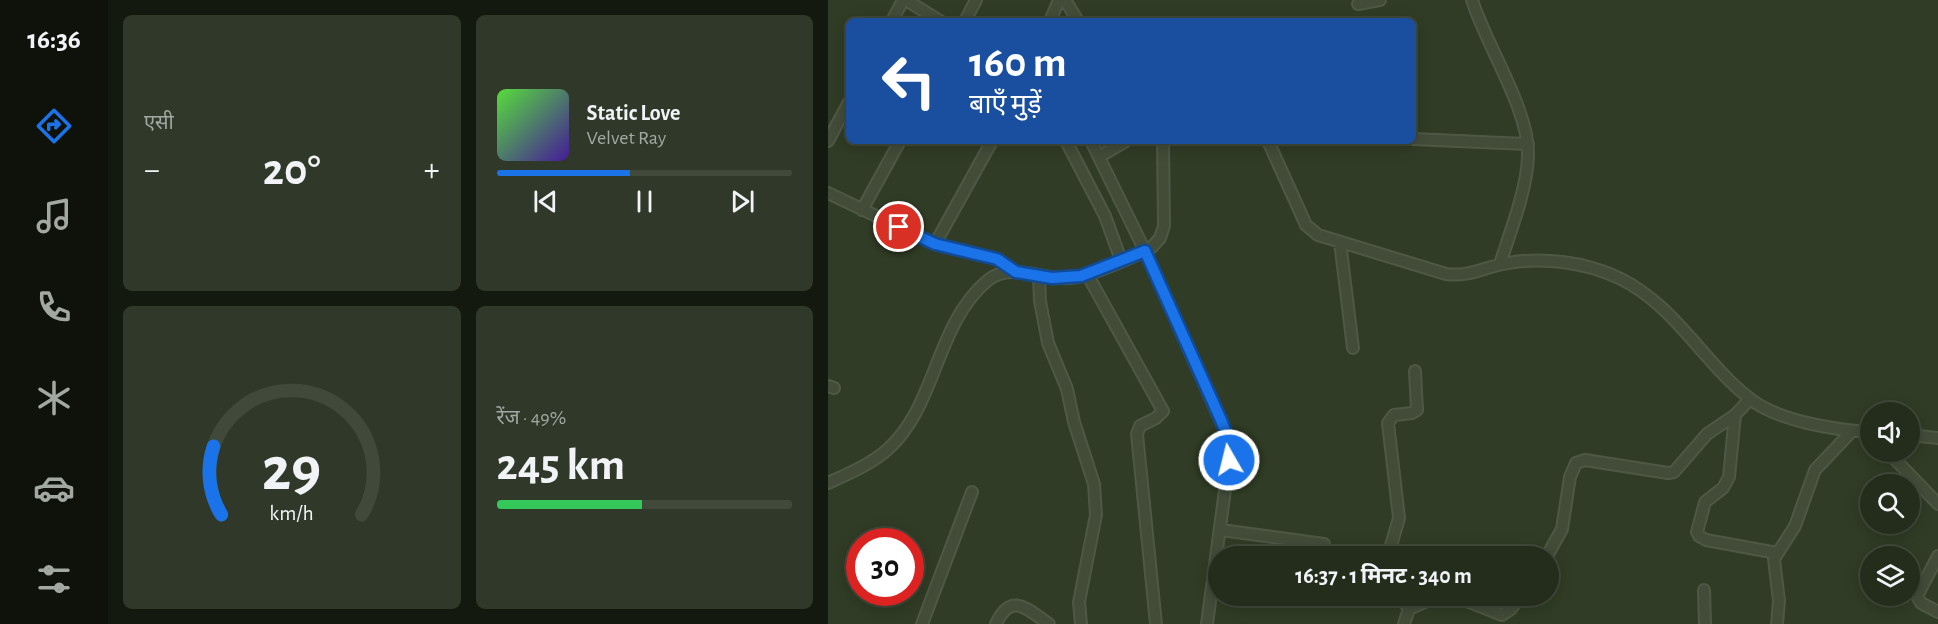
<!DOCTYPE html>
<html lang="hi">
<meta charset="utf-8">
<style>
:root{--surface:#242d1c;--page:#303929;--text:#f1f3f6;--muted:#a3a8a3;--line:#41493b;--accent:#1a73e8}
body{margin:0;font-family:"Alegreya Sans","Noto Sans Devanagari",sans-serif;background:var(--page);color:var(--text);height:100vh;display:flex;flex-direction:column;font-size:22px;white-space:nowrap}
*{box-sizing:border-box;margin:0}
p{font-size:20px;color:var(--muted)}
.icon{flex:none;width:33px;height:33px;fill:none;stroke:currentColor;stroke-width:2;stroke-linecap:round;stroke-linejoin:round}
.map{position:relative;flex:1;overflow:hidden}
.drawer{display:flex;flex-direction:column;gap:15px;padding:15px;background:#14190f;width:720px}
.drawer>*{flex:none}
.hud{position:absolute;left:18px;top:18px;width:570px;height:126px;border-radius:9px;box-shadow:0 3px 15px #0003,0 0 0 2px var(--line);background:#1a4fa0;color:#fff;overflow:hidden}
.fabs{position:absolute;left:1032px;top:402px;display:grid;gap:12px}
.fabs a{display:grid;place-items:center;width:60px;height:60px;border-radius:50%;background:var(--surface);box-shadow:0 3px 15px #0003,0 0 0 2px var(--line);font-size:30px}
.speed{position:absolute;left:18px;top:528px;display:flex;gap:12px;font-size:30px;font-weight:700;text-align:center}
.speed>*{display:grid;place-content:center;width:78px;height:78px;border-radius:50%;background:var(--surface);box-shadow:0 3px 15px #0003,0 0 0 2px var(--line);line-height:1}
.speed .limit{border:9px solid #d22;background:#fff;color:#111}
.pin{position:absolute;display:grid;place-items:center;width:51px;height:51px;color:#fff;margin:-26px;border:3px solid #fff;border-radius:50%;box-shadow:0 2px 6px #0007}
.me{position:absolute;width:66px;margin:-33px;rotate:352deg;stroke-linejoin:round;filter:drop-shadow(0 0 4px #0008)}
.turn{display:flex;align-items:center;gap:21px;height:126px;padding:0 24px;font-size:27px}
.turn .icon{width:78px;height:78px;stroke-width:2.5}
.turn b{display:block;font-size:42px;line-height:51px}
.big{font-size:45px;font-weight:700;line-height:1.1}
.drawer .card{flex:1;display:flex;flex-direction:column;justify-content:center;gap:9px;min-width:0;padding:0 21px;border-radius:9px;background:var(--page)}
.drawer .dial{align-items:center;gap:0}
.dial svg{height:156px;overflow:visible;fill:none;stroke:var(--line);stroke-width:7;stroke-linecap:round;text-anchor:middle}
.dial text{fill:var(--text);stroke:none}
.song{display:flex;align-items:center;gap:18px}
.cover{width:72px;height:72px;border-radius:9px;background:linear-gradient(135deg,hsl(110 70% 55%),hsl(260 70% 35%))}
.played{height:6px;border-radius:3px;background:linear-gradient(90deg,var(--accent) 45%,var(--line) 45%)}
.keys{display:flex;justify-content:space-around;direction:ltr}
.heat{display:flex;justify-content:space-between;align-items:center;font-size:33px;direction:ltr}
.charge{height:9px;border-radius:4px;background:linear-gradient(90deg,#34c759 49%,var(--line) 0)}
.drawer .tiles{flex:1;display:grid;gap:15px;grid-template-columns:repeat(2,1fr)}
.trip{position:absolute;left:380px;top:546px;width:351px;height:60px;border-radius:30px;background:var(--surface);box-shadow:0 3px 15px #0003,0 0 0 2px var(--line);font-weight:700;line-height:60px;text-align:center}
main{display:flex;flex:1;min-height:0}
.dock{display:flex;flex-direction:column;width:108px;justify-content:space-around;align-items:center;background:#0e120b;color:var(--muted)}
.dock .icon{width:42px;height:42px}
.dock .current{color:var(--accent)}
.dock b{font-size:27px;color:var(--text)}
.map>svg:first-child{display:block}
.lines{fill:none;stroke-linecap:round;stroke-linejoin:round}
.minor-casing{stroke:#4e5845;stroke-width:14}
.minor{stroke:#424c39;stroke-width:10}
.route-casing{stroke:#114b97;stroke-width:15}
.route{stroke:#1a73e8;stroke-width:10}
</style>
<main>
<nav class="dock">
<b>16:36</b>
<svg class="icon current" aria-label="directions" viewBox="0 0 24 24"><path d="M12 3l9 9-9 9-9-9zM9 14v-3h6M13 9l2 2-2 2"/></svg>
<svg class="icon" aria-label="music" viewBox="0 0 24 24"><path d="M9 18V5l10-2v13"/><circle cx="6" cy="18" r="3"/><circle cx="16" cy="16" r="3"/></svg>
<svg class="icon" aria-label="phone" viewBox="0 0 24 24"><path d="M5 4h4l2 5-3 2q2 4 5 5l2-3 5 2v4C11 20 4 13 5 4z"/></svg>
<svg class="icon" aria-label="climate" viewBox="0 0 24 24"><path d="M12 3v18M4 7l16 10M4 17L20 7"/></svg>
<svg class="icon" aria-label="car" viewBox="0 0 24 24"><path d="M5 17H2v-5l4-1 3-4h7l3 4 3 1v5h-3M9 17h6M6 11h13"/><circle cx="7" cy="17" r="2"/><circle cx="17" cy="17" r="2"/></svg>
<svg class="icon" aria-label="filters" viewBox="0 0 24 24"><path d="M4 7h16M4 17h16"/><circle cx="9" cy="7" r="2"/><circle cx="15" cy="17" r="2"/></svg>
</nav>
<section class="drawer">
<div class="tiles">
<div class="card"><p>एसी</p>
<div class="heat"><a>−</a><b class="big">20°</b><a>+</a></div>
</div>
<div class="card">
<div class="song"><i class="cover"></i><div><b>Static Love</b><p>Velvet Ray</p></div></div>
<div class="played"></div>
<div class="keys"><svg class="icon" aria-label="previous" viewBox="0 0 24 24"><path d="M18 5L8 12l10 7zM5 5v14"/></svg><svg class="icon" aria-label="pause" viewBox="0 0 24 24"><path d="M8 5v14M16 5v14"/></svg><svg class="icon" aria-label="next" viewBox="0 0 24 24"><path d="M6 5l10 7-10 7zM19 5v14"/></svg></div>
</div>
<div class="card dial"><svg viewBox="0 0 100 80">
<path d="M14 69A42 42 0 1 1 86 69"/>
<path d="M14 69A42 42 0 0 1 10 34" stroke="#1a73e8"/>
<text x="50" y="56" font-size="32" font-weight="700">29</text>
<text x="50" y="72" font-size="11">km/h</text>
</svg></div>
<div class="card"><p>रेंज · 49%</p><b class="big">245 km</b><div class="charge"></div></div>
</div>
</section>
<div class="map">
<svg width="1110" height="624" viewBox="0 0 1110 624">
<rect width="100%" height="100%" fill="#303c25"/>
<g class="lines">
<!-- minor casing -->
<g class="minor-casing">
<path id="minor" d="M78,0l34,21
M237,0l13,21
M644,0c14,45 58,111 56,156 -1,34 -18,76 -28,108
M530,4l22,-4
M64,21l11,-21
M137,21l11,-21
M222,21l9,-21
M585,139l115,5
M0,141l21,-39
M238,141l39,75 16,44
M263,141l54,110 81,182 3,27 -22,164
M440,141l38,84 12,10 128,39c22,3 37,-6 57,-10 38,-8 82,-2 116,14 56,27 83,83 130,120 28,23 86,32 121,34
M271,157l27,-16
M0,193l107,51 62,15 19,13
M34,210l38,-69
M512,242l13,106
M107,244l57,-103
M259,274l76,137 -7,7 -16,8 -3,8 19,190
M211,276l1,25 8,42 19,46 7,33 20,62 2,31 -17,87 2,22
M0,386l6,2
M907,415l-6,62 -6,11 -18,14 -8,30 2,4 7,4 71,13
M1082,435l28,3
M1060,452l50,52
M0,483c20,-9 43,-19 59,-33 50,-44 48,-125 100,-169 23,-20 57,0 84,-3 17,-1 66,-22 81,-31l8,-9 4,-12 -1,-85
M393,530l103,14
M560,556l11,-38 -11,-95 6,-8 18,-2 5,-3 -2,-39
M719,556l15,-27 8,-52 6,-14 9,-3 83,13 6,-1 33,-38 28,-19 15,-16
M1110,556l-21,40 4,7 17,9
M876,590l1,34
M572,596l9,13
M626,596l48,19 9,-6 9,-13
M94,624l50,-132
M168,624c15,-33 31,-15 53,0
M576,624l5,-15 29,-13
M949,624l2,-23 -5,-42 21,-33 20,-56 37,-39"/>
</g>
<!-- minor -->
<use href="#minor" class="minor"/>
</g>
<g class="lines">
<!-- route casing -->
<g class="route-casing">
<path id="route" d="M71,227l36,17 62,15 19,13 36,6 29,-2 64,-25 76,169 5,13 3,27"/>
</g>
<!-- route -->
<use href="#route" class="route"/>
</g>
</svg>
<div class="fabs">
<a><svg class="icon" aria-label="sound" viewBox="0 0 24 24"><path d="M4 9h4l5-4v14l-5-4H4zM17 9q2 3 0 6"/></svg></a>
<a><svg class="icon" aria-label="search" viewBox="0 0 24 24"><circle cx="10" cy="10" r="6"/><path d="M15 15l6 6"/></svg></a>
<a><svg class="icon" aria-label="layers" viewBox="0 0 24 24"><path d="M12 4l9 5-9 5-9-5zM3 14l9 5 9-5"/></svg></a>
</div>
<div class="speed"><div class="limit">30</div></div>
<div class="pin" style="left:71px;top:227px;background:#d93025"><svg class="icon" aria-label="arrive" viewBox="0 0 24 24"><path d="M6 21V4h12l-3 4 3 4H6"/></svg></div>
<svg class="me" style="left:401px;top:460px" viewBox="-20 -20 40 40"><circle r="17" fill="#1a73e8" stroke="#fff" stroke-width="3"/><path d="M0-11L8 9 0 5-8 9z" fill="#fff"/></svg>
<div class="trip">16:37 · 1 मिनट · 340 m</div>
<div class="hud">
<div class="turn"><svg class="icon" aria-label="left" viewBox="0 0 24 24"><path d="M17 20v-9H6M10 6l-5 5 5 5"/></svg><div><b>160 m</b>बाएँ मुड़ें</div></div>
</div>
</div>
</main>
